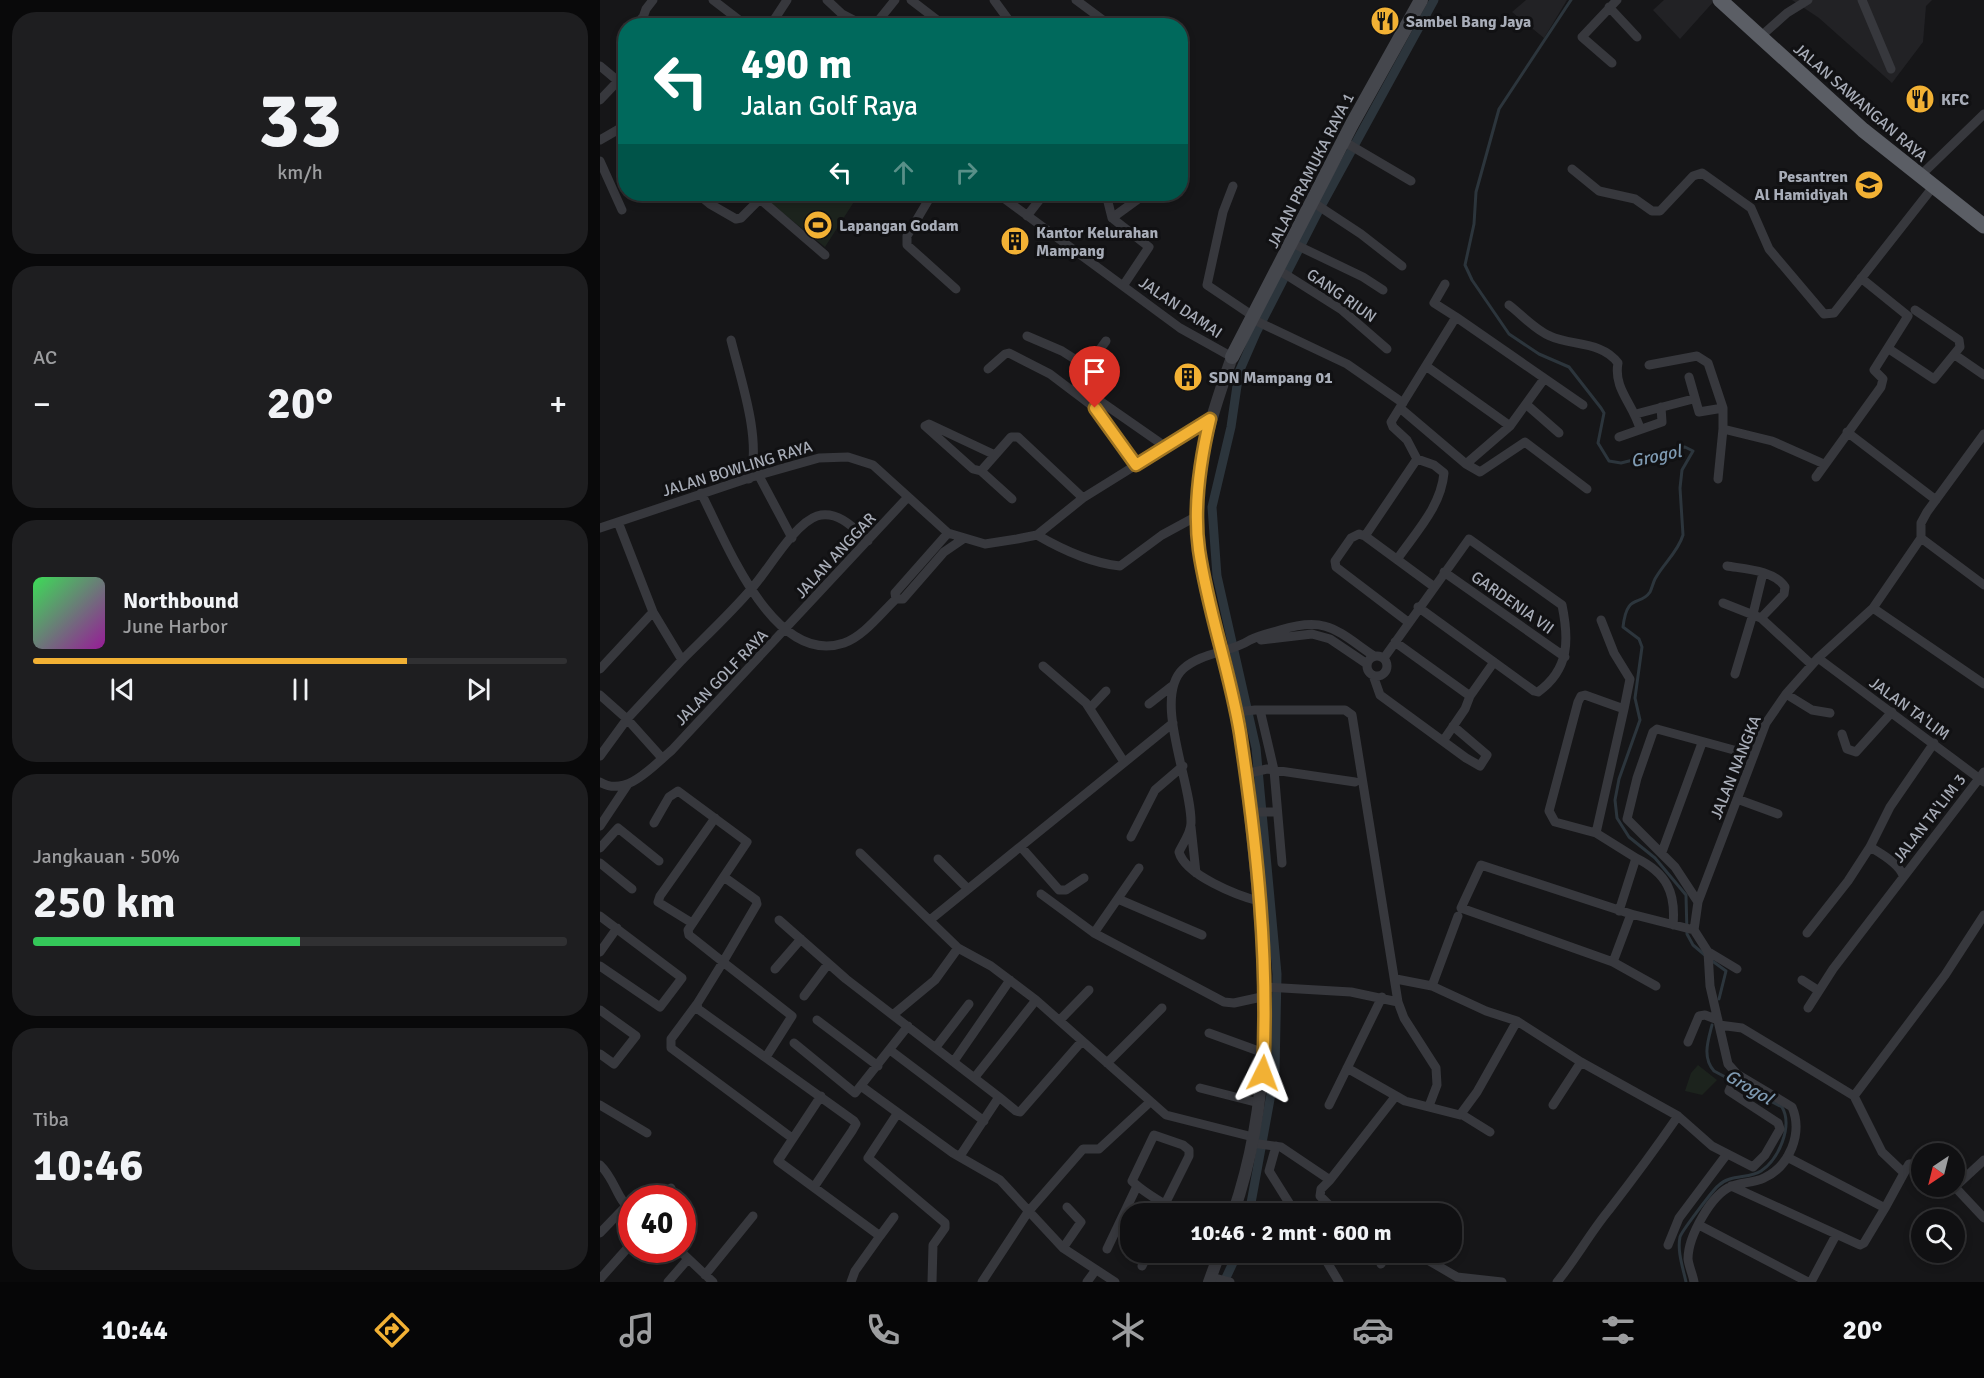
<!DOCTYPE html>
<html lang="id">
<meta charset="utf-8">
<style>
:root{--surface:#101012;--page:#1e1e20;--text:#f1f3f6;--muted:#9c9d9f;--line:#303032;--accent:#f2b134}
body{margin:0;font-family:Signika,sans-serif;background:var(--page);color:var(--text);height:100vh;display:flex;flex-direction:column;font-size:22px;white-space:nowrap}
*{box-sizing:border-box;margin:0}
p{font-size:20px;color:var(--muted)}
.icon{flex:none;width:33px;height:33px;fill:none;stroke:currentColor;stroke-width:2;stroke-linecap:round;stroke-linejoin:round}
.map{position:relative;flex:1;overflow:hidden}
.sheet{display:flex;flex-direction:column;gap:12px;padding:12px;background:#09090a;width:600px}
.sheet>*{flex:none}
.guide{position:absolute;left:18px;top:18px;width:570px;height:183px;border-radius:24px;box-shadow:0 3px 9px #0003,0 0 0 2px var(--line);background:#00695c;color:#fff;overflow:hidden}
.needle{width:39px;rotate:215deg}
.fabs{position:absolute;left:1311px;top:1143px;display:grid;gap:12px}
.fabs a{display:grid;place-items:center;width:54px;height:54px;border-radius:50%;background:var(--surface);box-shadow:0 3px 9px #0003,0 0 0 2px var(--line);font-size:30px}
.speed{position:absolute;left:18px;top:1185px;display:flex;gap:12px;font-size:30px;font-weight:700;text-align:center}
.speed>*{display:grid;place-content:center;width:78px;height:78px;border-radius:50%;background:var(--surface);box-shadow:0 3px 9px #0003,0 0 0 2px var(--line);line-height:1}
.speed .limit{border:9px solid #d22;background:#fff;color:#111}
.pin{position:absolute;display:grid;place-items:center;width:51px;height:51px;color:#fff;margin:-62px -26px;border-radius:50% 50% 50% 0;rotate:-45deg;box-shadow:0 0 6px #0007}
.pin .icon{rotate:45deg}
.me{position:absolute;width:66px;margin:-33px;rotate:3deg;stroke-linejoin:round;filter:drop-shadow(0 0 4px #0008)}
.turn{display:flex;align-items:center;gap:21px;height:126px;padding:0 24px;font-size:27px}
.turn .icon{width:78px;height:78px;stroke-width:2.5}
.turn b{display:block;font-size:42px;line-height:51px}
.lanes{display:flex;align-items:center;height:57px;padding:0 24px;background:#0003;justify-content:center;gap:30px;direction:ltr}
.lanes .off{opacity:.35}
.big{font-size:45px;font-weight:700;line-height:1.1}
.sheet .card{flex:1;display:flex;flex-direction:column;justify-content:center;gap:9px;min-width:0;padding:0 21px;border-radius:24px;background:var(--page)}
.sheet .dial{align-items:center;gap:0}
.dial b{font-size:78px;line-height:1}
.song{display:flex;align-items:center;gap:18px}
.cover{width:72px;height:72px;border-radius:9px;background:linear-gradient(135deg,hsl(130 70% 55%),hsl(300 70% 35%))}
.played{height:6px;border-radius:3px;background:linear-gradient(90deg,var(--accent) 70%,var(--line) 70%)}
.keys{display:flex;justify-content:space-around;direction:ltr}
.heat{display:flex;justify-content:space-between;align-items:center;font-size:33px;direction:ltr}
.charge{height:9px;border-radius:4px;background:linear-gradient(90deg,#34c759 50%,var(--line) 0)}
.trip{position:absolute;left:520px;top:1203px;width:342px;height:60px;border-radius:24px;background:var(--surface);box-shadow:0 3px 9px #0003,0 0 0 2px var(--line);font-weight:700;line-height:60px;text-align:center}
.tab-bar{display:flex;height:96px;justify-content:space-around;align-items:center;background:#060607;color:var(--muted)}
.tab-bar .icon{width:42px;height:42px}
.tab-bar .selected{color:var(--accent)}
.tab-bar b{font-size:27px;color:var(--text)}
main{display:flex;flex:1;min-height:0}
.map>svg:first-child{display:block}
.built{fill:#222225}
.green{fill:#1c231d}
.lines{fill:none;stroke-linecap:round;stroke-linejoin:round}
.stream{stroke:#2c353c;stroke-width:3}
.canal{stroke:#2c353c;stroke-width:9}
.minor{stroke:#37383d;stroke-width:9}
.tertiary{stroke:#37383d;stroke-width:12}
.secondary{stroke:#45474d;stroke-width:14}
.trunk{stroke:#5b5e65;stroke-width:15}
.route-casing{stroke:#9d7322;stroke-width:15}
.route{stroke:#f2b134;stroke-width:10}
.labels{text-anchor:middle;stroke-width:6;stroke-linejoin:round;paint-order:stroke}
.poi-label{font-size:16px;font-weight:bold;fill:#a8adb8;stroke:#111113;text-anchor:start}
.street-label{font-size:16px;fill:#a8adb8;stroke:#111113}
.water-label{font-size:18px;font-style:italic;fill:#7f9bb3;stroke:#111113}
</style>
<main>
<section class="sheet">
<div class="card dial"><b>33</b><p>km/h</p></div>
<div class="card"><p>AC</p>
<div class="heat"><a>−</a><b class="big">20°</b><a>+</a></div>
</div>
<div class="card">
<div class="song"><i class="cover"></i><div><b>Northbound</b><p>June Harbor</p></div></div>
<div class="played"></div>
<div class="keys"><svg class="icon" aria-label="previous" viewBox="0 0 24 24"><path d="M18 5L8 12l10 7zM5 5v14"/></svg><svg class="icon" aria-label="pause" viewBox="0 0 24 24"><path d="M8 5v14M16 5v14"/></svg><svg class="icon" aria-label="next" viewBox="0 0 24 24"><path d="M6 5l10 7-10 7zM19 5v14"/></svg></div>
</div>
<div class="card"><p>Jangkauan · 50%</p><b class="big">250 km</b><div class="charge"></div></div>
<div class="card"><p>Tiba</p><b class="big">10:46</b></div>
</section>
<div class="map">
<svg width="1384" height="1282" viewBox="0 0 1384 1282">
<rect width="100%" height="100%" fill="#161618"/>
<!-- built -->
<path class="built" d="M926,0h41l-23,38 -32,-26z
M1064,0h51l-35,39 -27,-29z
M1192,0h140l-6,6 -3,36 -31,41 -73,-65z"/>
<!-- green -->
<path class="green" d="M169,194h90l-34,53 -61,-49z
M1098,1065l19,15 -15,15 -17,-4 6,-18z"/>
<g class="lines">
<!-- stream -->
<path class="stream" d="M971,0l-72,109 -23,83 -2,32 -9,41 7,15 37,54 30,20 30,13 32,41 3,5 -6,30 11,18 12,2 64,-16 8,4 -11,19 -2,18 3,47c-5,17 -20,29 -28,44 -2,4 -3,9 -5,13 -10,15 -23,0 -27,35l16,12 3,8 -7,51 5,22 -21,59 -4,21 2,18 12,19 26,21 31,37 1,39 6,11 13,11
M1111,960l15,11 -7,28
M1086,1282c-3,-14 -9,-31 -6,-45 1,-5 33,-47 38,-51 11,-12 31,-7 43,-15 18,-12 32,-45 21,-64l-68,-36c-12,-14 -6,-30 -2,-46"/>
<!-- canal -->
<path class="canal" d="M649,1214l26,-142 2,-98 -21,-226 -39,-172 -5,-69 19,-80 8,-55 17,-39 64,-125 114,-208
M624,1282l14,-30"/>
<!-- minor -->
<path class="minor" d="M113,0l34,26
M227,0l15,14 23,12
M311,0l34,26
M394,0l19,26
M476,0l35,26
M1262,0l29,69
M1009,7l28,30
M42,18l20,8
M40,26l6,-17 7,-9
M170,26l17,-26
M274,26l21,-26
M1160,37l27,-24 21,-13
M1012,63l-30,-26 35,-37
M0,66l18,15
M0,100l18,-19 8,-13
M0,140l26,-15
M743,141l68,40
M0,161l22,49
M580,167h1
M972,169l27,22 36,8 17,12h8l33,-35 9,-3 49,35 18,41 55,65 10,-1 99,-126
M1320,176l64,-62
M633,186l-10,26 -16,73 46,31
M98,194l12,10 26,15 5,-1 24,-24
M332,194l-25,42v9l49,44
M398,194l182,134 52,29
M506,194l6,24 37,29 -26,39
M160,199l65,56
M711,201l50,33 41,32
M427,216l17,-22
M512,218l33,-24
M690,242l73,35 20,13
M677,269l65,41 45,39
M845,284l-11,19 22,14
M909,305c12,9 26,25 41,31 21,10 52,5 68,27 -5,26 16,42 22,66
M652,319l95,45 56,39
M427,336l35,15 25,16
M131,340c9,37 32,103 18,139
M506,341l-30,41 1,3 89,62
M1292,351l42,28 26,-32 -1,-7 -44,-30
M1355,355l29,20
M1049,365l48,-9 11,7 15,45
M826,366l84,60
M388,369l17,-15 4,-1 41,21 45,34 41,57
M1089,377l10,35 24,-4v21l49,12 52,23
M927,405l32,28
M800,408l66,56 14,8 45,-30 62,47
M1036,414l57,-15
M1247,432l89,68
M1019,437l43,-15 -1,-15
M395,455l-66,-31 -4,2 48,43 8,2 30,-34h7l65,61
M817,459l-10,-19 -14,-13 -2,-5 65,-105 127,88
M866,464l44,-38 34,-47
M381,471l31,28
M159,476l33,62
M1216,477l65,-90 2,-8 -9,-9 34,-54 -47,-38
M1118,479l5,-50
M101,493c25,48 72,174 143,150 19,-6 37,-30 52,-44h7l41,-47 19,-13
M0,528l152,-51 67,-19 29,-1 25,8 75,68 37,11 32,-5 20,-4 46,-37 127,-79
M437,535c24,14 54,28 83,31l42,-31 35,-19
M765,536l52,-77 17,6 10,8c-3,33 -27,58 -46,85
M1321,538l63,47
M1127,566c18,3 47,4 58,21l-1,7 -23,24
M844,572l121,85
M296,599l-1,-6 53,-60
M1123,603l38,15 51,47
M1273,608l111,76
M1001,620l13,33 16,26 -6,30
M808,622l-72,-55 -1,-6 16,-23 8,-4 6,2 68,50
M661,640l51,-6 18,5 37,25
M795,642l75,54 -5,13 -22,32
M767 666a10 10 0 1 1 20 0a10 10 0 1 1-20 0Z
M784,658l85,-119 93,66c7,34 8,64 -24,87l-4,-1 -116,-84
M1218,658l166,124
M82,660c24,-24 49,-47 71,-73 15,-17 42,-64 64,-71 21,-6 37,12 51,25
M443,666l43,37 38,59
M0,669l53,-57
M1135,674l18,-60 10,-41
M773,675l7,20 86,63 14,8 7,-11 -34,-29
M1186,694l26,16 18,3
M0,695l27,24 35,39
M870,696l24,-34
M549,704l23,-18
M490,708l16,-17
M660,710l14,60 8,93
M636,712l19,-2h90l7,5 46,287 6,16 32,50 1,17 -8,21
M1242,734l5,15 9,3 36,-40
M0,756l27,-37 55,-59 -29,-48 -35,-90
M645,774l22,-5 88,13
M0,782c26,16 53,-16 72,-32l235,-252
M1137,799l41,15
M651,812h26
M54,823l15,-26 9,-6 69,51 -59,88 1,5 34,27 -26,42 1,5 156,112 2,3 -4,7 -38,56
M0,826l28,-42
M591,827l5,46
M996,833l28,-124 -39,-14 -4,1 -3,6 -29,109 6,11 41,11 40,25 -17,53
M531,837l24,-47 28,-24
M421,847l38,43h7l18,-12
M1270,847c10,6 30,17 33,29
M0,848l18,-20 41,33
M1062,852l40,-109
M260,853l98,95 33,18 45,34 130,115 87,22
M1036,858c31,15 40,35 37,67
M338,859l29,29
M0,863l32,26
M124,877l32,23 1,4 -34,58 69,54 -26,41
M441,894l53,39 130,69 10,1 32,-7
M518,899l84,36
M659,901c-21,-5 -74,-26 -80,-49 4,-9 12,-19 12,-29 1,-40 -39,-125 -8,-154 19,-17 47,-16 67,-29 9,-5 20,-7 30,-10 47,-14 56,0 94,26
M1098,902l-23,-35 -48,-48 10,-41 16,-46 4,-3 95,26
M0,916l82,62 -22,29 -60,-41
M179,920l67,59 153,118 -39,59
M330,920l243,-197
M92,923l-34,-21 2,-6 55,-78
M494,933l45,-65
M1207,933l41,-52 22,-34 20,-40 44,-64
M1107,951l30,18
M0,952l17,-24
M1013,962l18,-48
M175,969l26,-30
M796,979l36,7 54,25 31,10 64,41 97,54 34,30 41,21 12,-12 15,-26 -2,-6 -49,-32 8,-17
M1202,980l17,11
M832,986l26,-70
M1056,986l-43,-24 -152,-54 20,-43 150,49 63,16
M665,987l86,5 47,10
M204,996l24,-32
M97,1004l-26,35v9l121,90
M1208,1008l25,-39 151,-197
M0,1010l36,26 -22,28 -14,-10
M294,1014l41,-34 23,-32
M217,1020l61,46
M460,1020l29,-30
M1119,1025l23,3 112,68 28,56 22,21
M609,1033l55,20
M1088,1042l11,-26 6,-1 13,5
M194,1043l61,50 53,-67
M336,1047l33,-43
M290,1050l94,71
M354,1061l56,-81
M507,1063l55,-55
M747,1068l58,33 55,14 17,-23 40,-71
M375,1077l61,-77
M261,1086l92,67 47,27 63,68 52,34
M600,1088l59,15
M221,1096l-43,65 102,75 -25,35 -4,11
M1254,1096l91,-121 39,-60
M399,1097l17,14 4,1 62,-71
M0,1105l47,28
M729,1105l53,-108
M953,1105l28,-43
M297,1114l-29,44 77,65v5l-12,17 -1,37
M861,1114l29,18
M652,1143l29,4 49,33 65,-83
M676,1146l-7,25 27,43
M0,1165c15,14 16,33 32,47
M730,1180l-9,9 -1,7 18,18
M1131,1186l129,59 4,-2 21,-35 -98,-51
M1354,1186l30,32
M1356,1186l28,-26
M62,1198l9,-10
M565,1204l24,-48v-6l-6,-5 -29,-10 -22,46c13,13 33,23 49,33
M1285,1208l24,-44 13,-1
M1099,1225l109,57
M0,1233l25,-26
M280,1236l14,-19
M1068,1245l11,-27 48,-64
M463,1248l18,-26 -14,-15
M507,1249l30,-63
M79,1250l34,32
M646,1252l3,2
M721,1252l18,30
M814,1252l43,25 45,5
M781,1264l7,-12
M542,1266l7,-14
M105,1275l48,-59
M611,1277l19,5
M0,1279l32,-36
M68,1282l20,-23
M382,1282l46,-70 55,-63h16l51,-47
M487,1282l8,-11
M957,1282c19,-23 33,-49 52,-72 24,-31 47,-62 69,-94
M1094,1282c-1,-7 -5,-15 -6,-23 0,-22 23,-65 44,-73 10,-4 22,-3 32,-8 26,-12 39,-45 28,-71l-55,-33 -9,-10 -18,-78 -2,-34 -14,-22 4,-28 68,-179 20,-29 32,-36 55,-50 48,-70v-15l6,-11 57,-78
M1211,1282l25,-47"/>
<!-- tertiary -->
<path class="tertiary" d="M632,357c-22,62 -44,127 -33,195 11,61 32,120 41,181 7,46 11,93 16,140 11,119 17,224 -23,341
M609,1282l11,-30"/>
<!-- secondary -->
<path class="secondary" d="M632,357l120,-233 69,-124"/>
<!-- trunk -->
<path class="trunk" d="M1120,0l143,130 121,96"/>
</g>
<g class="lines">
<!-- route casing -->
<g class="route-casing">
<path id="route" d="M495,408l41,57 74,-46c-10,42 -17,88 -11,131 9,62 31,121 41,183 17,112 29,227 23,340"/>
</g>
<!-- route -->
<use href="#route" class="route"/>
</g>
<!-- icons -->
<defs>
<g id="restaurant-disc" transform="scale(1.5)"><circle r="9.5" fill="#f2b134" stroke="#111113"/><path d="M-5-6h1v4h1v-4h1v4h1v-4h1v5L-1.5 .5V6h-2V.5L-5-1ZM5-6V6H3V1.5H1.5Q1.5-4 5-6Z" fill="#111"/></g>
<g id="school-disc" transform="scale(1.5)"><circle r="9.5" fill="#f2b134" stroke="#111113"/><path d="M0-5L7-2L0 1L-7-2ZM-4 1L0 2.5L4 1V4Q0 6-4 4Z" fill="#111"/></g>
<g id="stadium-disc" transform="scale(1.5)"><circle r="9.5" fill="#f2b134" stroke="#111113"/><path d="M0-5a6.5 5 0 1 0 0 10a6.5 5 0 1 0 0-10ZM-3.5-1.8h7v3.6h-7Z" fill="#111"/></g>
<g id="building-disc" transform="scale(1.5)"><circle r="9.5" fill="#f2b134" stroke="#111113"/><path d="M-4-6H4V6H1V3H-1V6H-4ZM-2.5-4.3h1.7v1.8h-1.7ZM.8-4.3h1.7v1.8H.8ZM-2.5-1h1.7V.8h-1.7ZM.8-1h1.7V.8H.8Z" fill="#111"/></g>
</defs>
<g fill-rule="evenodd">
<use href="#restaurant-disc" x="785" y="21"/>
<use href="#restaurant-disc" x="1320" y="99"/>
<use href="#school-disc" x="1269" y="185"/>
<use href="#stadium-disc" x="218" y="225"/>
<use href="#building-disc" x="415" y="241"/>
<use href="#building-disc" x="588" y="377"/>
</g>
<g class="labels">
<!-- poi labels -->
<g class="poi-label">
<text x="806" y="27">Sambel Bang Jaya</text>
<text x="1341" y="105">KFC</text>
<text x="1248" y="182" text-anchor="end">Pesantren<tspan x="1248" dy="18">Al Hamidiyah</tspan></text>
<text x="239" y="231">Lapangan Godam</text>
<text x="436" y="238">Kantor Kelurahan<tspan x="436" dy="18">Mampang</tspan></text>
<text x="609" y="383">SDN Mampang 01</text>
</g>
<!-- street labels -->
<g class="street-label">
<text transform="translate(1261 102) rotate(41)" y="6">JALAN SAWANGAN RAYA</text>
<text transform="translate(710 170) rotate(-63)" y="6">JALAN PRAMUKA RAYA 1</text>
<text transform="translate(742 295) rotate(35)" y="6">GANG RIUN</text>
<text transform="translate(581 307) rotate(34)" y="6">JALAN DAMAI</text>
<text transform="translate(137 468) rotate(-17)" y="6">JALAN BOWLING RAYA</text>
<text transform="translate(235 555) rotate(-47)" y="6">JALAN ANGGAR</text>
<text transform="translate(913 602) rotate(35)" y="6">GARDENIA VII</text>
<text transform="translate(121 677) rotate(-46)" y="6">JALAN GOLF RAYA</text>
<text transform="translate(1310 708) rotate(36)" y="6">JALAN TA'LIM</text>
<text transform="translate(1135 767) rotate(-68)" y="6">JALAN NANGKA</text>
<text transform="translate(1329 818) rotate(-52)" y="6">JALAN TA'LIM 3</text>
</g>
<!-- water labels -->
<g class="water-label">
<text transform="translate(1056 456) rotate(-12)" y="6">Grogol</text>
<text transform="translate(1149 1087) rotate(30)" y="6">Grogol</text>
</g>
</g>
</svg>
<div class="fabs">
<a><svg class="needle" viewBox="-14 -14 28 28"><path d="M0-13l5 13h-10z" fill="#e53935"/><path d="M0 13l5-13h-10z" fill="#9c9d9f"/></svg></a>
<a><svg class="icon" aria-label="search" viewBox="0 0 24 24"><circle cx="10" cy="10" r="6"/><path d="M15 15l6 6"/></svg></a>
</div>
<div class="speed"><div class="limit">40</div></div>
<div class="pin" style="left:495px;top:408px;background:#d93025"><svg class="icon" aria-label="arrive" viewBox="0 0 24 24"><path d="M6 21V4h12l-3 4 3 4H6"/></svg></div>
<svg class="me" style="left:663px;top:1073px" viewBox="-20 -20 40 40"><path d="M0-17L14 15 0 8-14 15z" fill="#f2b134" stroke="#fff" stroke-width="4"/></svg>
<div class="trip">10:46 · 2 mnt · 600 m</div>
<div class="guide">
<div class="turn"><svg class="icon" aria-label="left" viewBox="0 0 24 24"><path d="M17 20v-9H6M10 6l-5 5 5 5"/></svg><div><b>490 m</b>Jalan Golf Raya</div></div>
<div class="lanes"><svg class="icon" aria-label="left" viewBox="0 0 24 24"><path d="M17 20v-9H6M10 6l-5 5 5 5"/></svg><svg class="icon off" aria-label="ahead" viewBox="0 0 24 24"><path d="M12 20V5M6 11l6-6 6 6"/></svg><svg class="icon off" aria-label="right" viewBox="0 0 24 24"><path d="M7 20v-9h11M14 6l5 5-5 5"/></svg></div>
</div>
</div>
</main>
<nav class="tab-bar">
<b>10:44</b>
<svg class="icon selected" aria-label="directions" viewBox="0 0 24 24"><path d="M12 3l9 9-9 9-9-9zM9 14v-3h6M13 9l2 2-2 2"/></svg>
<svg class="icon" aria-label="music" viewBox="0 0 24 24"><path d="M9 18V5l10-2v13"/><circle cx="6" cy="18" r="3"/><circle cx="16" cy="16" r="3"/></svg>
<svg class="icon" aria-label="phone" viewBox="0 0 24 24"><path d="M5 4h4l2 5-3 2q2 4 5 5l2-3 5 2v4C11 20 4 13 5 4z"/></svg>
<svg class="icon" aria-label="climate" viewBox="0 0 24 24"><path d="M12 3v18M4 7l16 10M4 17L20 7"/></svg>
<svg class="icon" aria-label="car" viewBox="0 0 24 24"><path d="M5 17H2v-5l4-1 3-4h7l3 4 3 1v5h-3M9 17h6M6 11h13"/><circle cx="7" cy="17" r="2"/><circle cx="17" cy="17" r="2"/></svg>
<svg class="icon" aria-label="filters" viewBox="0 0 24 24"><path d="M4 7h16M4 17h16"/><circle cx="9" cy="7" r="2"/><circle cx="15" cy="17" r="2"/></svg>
<b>20°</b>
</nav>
